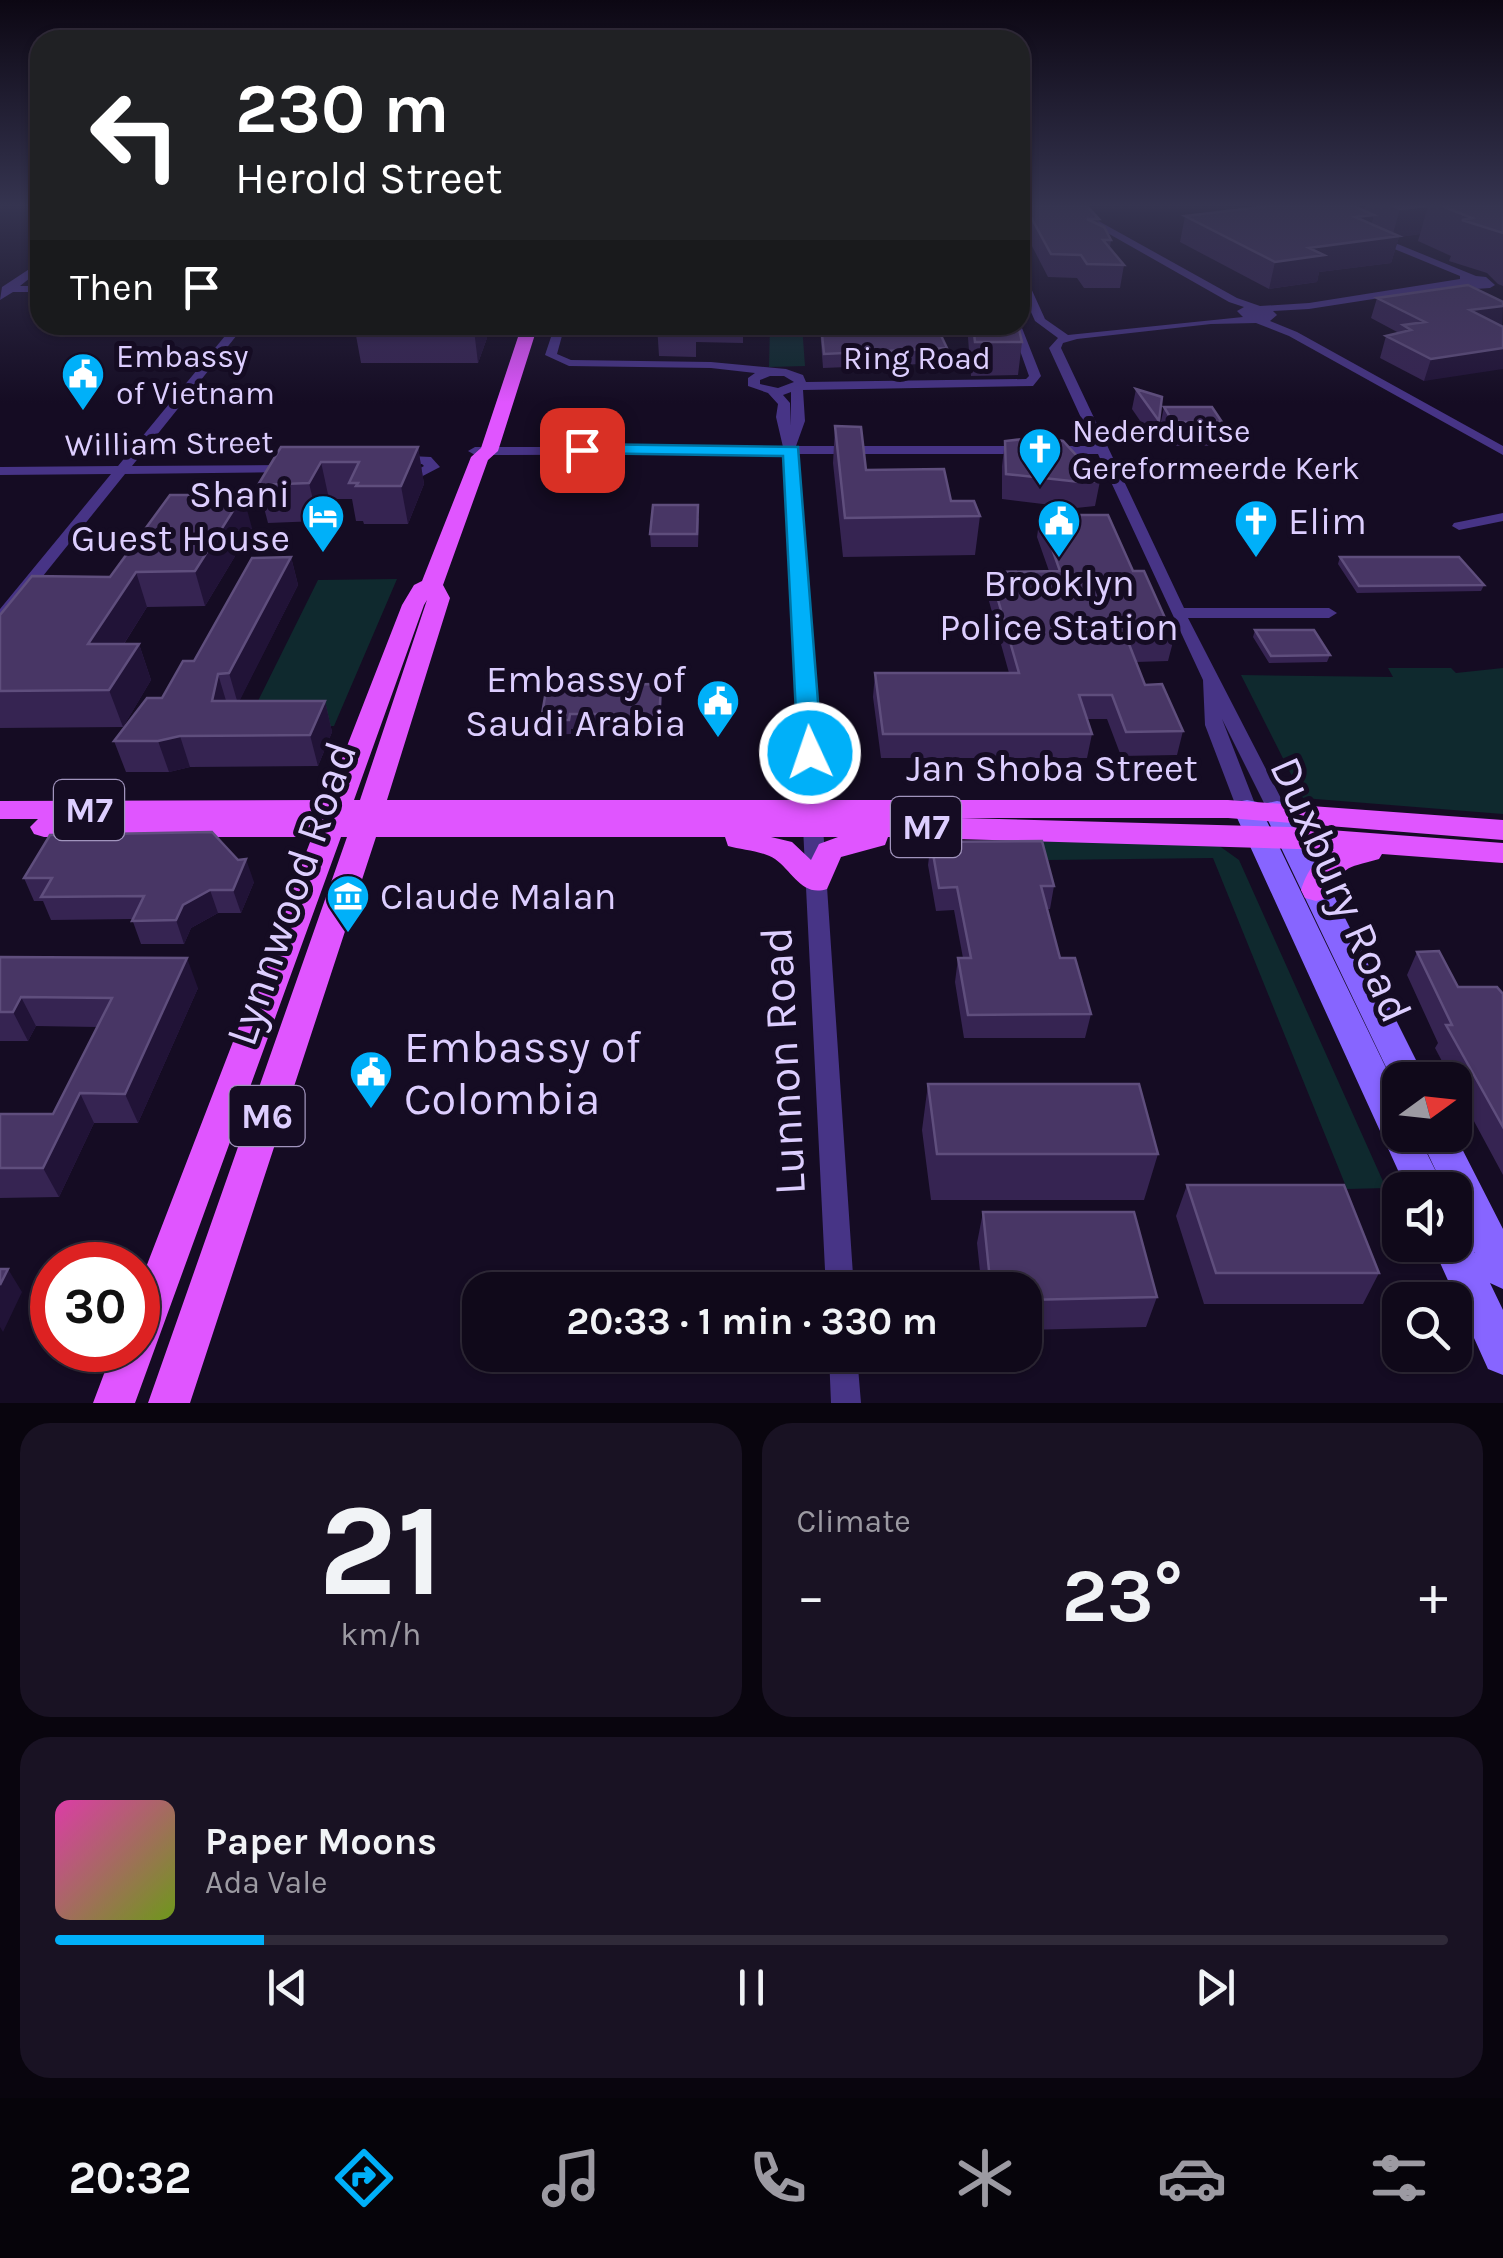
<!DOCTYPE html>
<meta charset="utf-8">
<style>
:root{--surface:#10091a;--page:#191223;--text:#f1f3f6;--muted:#9c9aa2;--line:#302a39;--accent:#00b0f9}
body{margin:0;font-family:Karla,sans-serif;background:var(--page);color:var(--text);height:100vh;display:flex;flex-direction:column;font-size:38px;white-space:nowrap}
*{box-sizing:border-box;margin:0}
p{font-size:32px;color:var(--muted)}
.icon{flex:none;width:55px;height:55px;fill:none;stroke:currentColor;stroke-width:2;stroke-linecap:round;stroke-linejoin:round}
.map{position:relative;height:1403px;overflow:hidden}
.sheet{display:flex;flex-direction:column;gap:20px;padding:20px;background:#09050e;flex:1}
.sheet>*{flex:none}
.top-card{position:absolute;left:30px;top:30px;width:1000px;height:305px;border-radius:30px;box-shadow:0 2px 8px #0004,0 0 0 2px var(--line);background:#202124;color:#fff;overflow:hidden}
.needle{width:65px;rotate:75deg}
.controls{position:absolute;left:1382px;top:1062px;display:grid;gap:20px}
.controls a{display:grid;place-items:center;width:90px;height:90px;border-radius:20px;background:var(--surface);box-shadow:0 2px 8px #0004,0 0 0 2px var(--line);font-size:50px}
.speed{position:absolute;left:30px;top:1242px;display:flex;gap:20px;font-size:50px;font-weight:700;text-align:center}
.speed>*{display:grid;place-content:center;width:130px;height:130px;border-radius:50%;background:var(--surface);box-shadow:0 2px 8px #0004,0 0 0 2px var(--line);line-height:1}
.speed .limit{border:15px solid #d22;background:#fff;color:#111}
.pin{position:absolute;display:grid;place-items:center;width:85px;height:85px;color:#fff;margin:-42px;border-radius:20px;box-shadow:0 5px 15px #0006}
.me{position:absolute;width:110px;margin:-55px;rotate:357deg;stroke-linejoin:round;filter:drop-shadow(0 0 8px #0008)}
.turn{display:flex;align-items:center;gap:35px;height:210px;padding:0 40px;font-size:45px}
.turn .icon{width:130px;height:130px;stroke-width:2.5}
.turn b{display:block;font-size:70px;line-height:85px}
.then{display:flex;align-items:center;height:95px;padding:0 40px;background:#0003;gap:20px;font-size:38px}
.big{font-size:75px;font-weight:700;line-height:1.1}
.sheet .tile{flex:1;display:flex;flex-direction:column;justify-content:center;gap:15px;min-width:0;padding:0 35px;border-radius:30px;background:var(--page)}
.sheet .dial{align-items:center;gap:0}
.dial b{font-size:130px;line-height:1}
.song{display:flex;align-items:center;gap:30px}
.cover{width:120px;height:120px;border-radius:15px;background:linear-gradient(135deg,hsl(320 70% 55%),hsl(80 70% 35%))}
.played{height:10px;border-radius:5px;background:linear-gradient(90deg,var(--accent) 15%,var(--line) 15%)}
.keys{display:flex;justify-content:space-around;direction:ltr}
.heat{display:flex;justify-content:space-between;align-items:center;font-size:55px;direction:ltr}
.sheet .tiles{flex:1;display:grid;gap:20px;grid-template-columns:1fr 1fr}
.tile:last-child{grid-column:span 2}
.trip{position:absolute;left:462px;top:1272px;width:580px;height:100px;border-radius:30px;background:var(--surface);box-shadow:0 2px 8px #0004,0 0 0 2px var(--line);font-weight:700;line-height:100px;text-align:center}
.tab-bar{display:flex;height:160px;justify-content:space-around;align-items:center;background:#06040a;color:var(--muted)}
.tab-bar .icon{width:70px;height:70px}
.tab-bar .selected{color:var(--accent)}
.tab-bar b{font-size:45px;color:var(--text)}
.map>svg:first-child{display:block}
.green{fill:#0f292e}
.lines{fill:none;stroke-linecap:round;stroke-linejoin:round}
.street{fill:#473486;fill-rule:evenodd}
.secondary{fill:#8765ff;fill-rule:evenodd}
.primary{fill:#e055ff;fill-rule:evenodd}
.wall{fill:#362452}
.shaded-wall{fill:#211337}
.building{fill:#483665;stroke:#5f4e7d;stroke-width:2.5}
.route{fill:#00b0f9;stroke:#0072a2;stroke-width:2.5}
.labels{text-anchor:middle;stroke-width:10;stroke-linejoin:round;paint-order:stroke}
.far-poi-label{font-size:32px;fill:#ddceff;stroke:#150c23;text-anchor:start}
.far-street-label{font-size:32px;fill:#ddceff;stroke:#150c23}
.shield{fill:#150c23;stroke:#a194bd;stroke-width:2.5}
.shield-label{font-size:35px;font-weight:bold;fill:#ddceff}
.poi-label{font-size:38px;fill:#ddceff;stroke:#150c23;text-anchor:end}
.street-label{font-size:38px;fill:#ddceff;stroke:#150c23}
.near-street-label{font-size:45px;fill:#ddceff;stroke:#150c23}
.near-poi-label{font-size:45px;fill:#ddceff;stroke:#150c23;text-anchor:start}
</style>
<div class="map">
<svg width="1503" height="1403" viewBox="0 0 1503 1403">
<rect width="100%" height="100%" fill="#150c23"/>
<!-- green -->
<path class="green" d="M770,325h32l3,41 -36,1z
M397,579l-63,147 -89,1 73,-147z
M1388,668h63l5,5 47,-5v146l-200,-16 -62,-123 152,2z
M1040,836l178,9 21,15 147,328 -39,1 -134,-331 -165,2 -8,-14z"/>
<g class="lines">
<!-- street -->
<path class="street" d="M1077,209l160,89 23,8 49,-3 151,-24v-3l-85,-35v-4l3,-1 98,40 10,1 9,8 -5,3 -29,2 -4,-4 -148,23 -36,2 4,4 -7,6 27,11 206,114v9l-214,-119 -33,-13 -45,1 -134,15 -14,4 -2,5 123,260h145l8,5 -8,5h-141l99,192 -3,5h-14l-48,-96 35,90 -3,5h-14l-3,-5 -32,-84 -2,-45 -105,-226h-48l-7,-4 7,-4h44l-45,-98 9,-10 -23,-17 -15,-34v-15l5,3 20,44 23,16 175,-18 -6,-6 7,-4 -15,-5 -155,-88z
M40,262v8l-20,16h20v6h-27l-13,8 2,-13z
M1020,323l21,53 -8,10 -230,4 2,31 -9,25h228l7,4 -7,4h-226l25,353 -3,5h-14l-3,-5 -18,-353 -310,1 -7,-4 7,-4h308l-7,-30 2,-13 -10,-11 -20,-7v-8l7,-5 -44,-5 -142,-2 -24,-11 10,-30h10l-8,29 14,6 140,2 75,7 17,6 3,7 220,-3 3,-3 -18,-51zM770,376h14l10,6 -16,6 -18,-4v-4zM791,392v34l-1,-23 -7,-8z
M234,325h11l-113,141 157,-1 7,4 -2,3 -169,2 -119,148 -6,2v-15l111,-135 -111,1v-8l118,-1z
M410,456l21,1 9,10 -23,12 -21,-4v-13zM413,464h9l2,2 -9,5 -7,-2z
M1503,513v8l-44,9 -7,-4 2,-3z
M813,820l7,2 3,5 31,463h-28l-23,-463 3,-5z
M829,1355h28l4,48h-30z"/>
<!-- secondary -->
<path class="secondary" d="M1247,800l10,2 4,7 139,288v38h18l27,55h-38l-174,-381 4,-7z
M1277,801l10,2 4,7 135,270h-26v11l-3,-1 -134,-280 4,-7z
M1419,1135h36l48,94v60l-13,-6 13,27v65l-15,-6 -56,-124h23v-16l10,3 10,21 -20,-42v-21h-10z"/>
<!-- primary -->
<path class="primary" d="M522,325h16l-40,126 -10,9 -45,125 7,13 -63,202h841l275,20v20l-275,-22h-268l330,9 213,16v20l-121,-9 -3,5c-36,10 -34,6 -52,39l-11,3 -11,-3 -4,-8c6,-18 14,-32 33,-40l-446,-13 -3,8 -44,12 -14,32c-25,8 -34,-17 -52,-30 -12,-8 -33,-9 -47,-13l-3,-9h-349l-186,566h-42l199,-566h-6l-206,566h-42l20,-53h25v-62l174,-451h-268l-10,-3 -4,-7 8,-8h-38v-18l326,-1 76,-195 12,-20 8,-4 49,-124 10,-9zM427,600l-67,200h-6l70,-195zM771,837h67l-19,7 -8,16 -19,-18z"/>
</g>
<!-- wall -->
<path class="wall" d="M1020,206h67l12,13 -1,5 13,16 -1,7 14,18 -4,23h-36l-7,-10 -29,-1 -28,-54z
M1261,206h93l10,5 1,-5h138v80l-5,-2 -11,-11 -38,-12 2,-5 -33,-15 2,-7 -21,3 -8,26 -72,9 -2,10 -48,7 -89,-47 5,-26z
M1377,298l125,27 -78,56 -44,-23 6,-22 13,-3 -28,-15z
M358,325h127l2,13 -9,25h-117l-6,-33z
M657,325h86v18l-47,-1v15l-37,-1z
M816,325h120l11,23 -1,15 -123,5 -3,-39z
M967,325h51l4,17 -4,33 -47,1z
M1136,389l23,32 -5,20 -22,-32z
M1164,407l58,15 -5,24h-49l-9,-15z
M835,426l31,44 85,31 29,15 -5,39 -132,2 -10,-94z
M1005,441l95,40 -5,25 -19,2 -74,-9v-33z
M281,447h137l6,37 -16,40h-44l-1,-3h-7l-4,-22h-23l-11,22 -50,2 -10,-38z
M1040,515l93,56 41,67 -6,23 -32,1 9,23 38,46 -6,24 -56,1 -14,-37h-20l5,15 -5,24h-206l-8,-61 2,-24h134l-22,-79 3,-22 59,-1 -12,-34z
M699,518l-1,29h-47l-1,-13z
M252,528l-47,78 -58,1 -23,37h15l12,36 -28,47 -123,1v-113z
M291,557l7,28 -59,116h86l7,31 -14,34 -128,1 -21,5h-43l-12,-31 48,-43 32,-37z
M1340,557l144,28 -3,6 -124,2 -19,-29z
M1255,630l75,25 -3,7 -58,1 -16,-26z
M662,698l-3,38 -35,1 -1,-9 -52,1v5l-28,1 -2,-15z
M931,842l123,44 -4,23h-3l13,49 31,56 -6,24h-121l-9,-56 3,-24h5l-9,-48 -18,1 -8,-46z
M24,878l230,4 -13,31h-23l-27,15 -7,16h-43l-9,-25 -81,1 -8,-19h-9z
M1417,952l41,35 45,7v181l-48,-89v-6h-3l-17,-32 3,-5 -31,-68z
M0,957l198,31 -60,135h-44l-35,74 -59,1v-30l53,-54 44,-87 -61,-1 -8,15h-28z
M928,1084l230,70 -14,46h-213l-9,-70z
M1187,1185l192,88 -16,31h-159l-28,-88z
M983,1212l174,85 -11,30 -121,3v-40h-43l-5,-47z"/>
<!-- shaded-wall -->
<path class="shaded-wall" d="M1428,206l-8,28 -21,3 -8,26 -72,9 -2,10 -48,7 6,-27 34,-14 46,-31 19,-2 -7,25 25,-3 8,-28z
M1503,306l-1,19 -38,6 6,-21z
M476,325h9l2,13 -9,25 -4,-33z
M1503,348v21l-79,12 7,-22z
M418,447l6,37 -16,40 -7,-38z
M321,462l8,37 -11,22 -9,-38z
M243,495l9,33 -47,78 -10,-35z
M291,557l7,28 -60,119 -9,-31z
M136,572l11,35 -46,73 -13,-36z
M139,644l12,36 -28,47 -14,-37z
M218,674l9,30 -15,-3z
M661,684l1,14 -3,38v-14z
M325,701l7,31 -14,34 -8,-31z
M180,736l10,31 -21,5 -11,-31z
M246,859l8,23 -13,31 -8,-23z
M210,890l8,23 -27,15 -7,16 -8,-24 7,-15z
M187,958l11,30 -60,135 -13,-29z
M21,997l15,29 -8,15 -15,-29z
M80,1093l14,30 -35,74 -16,-29z
M8,1269l14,23 -19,40 -3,-5v-42z"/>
<!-- building -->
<path class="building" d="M1025,206h62l12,13h-12l17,8 7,13h-8l21,25 -37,-1 -6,-9 -30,-1z
M1269,206h85l20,9 -19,2 44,19 -90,12 15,7 -49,7 -90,-46z
M1392,206h35l-27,3z
M1442,206h61v27l-41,-13 10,-2z
M1468,285l35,17v4l-33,4 33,17v21l-72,11 -45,-23 25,-6 -8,-5 22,-3 -48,-24z
M358,325h118l-2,5h-119z
M821,325h115l11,23 -123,6z
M973,325h45l4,17h-47z
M1136,389l26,8 -3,24z
M1164,407h48l10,15h-49z
M835,426l26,1 5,43 78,-1 7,32h23l6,15 -135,2z
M1026,434l37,7 37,40 -20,1 -74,-8 -1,-33 19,-2z
M281,447h137l-17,39h-45l2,-3h-9l10,-21h-38l-12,21 -51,2z
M170,495h73l-48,76 -59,1 -48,72h51l-30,46 -109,1v-76l32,-39 78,1z
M653,505h45l-1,29h-47z
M1040,515h68l25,56h11l30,67 -47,1 18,46 17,-1 21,47 -57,1 -14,-37h-33l13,39h-209l-8,-61h144l-29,-101 70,-1z
M291,557l-62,116 -11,1 -6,27h113l-15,34 -130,1 -22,5h-44l33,-43h15l21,-37h11l58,-103z
M1340,557h119l25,28 -125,1z
M1255,630h59l16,25 -59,1z
M661,684l-2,38h-36v-8h-53l-1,6h-28l6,-35z
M212,832l26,28 8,-1 -13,31h-23l-27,15 -7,15 -44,1 12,-25 -103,1 11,-19h-28l26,-43z
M1042,841l12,45h-13l19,72h15l16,56 -123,1 -10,-57h13l-14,-71 -18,1 -8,-46z
M1439,951l19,36h39l6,7v133l-57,-102h6l-35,-73z
M0,957l187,1 -62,136 -45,-1 -37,75h-43v-54h53l59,-116 -91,-1 -8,15h-13z
M928,1084h211l19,70h-221z
M1187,1185h157l35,88h-163z
M983,1212h151l23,85 -132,3v-10h-34z
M0,1269h8l-8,16z"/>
<!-- sky -->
<linearGradient id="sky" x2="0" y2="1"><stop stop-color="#0c0713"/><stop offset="0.51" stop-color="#353450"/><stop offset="1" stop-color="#353450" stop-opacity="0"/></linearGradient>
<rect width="1503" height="403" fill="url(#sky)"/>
<!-- route -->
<path class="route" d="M582,444l216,3 24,306 -4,6h-16l-4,-6 -15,-297 -207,-3v-7z"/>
<!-- icons -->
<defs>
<g id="civic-pin" transform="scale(2.25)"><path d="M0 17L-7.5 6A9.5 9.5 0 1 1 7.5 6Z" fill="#00b0f9" stroke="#150c23"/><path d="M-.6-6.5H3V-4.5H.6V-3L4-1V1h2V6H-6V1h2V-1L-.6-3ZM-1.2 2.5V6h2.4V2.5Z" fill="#fff"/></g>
<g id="church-pin" transform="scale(2.25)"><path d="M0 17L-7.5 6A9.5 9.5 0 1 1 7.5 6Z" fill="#00b0f9" stroke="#150c23"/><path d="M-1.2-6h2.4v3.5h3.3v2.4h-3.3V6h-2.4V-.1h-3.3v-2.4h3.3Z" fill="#fff"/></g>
<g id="hotel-pin" transform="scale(2.25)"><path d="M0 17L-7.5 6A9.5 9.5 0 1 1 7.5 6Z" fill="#00b0f9" stroke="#150c23"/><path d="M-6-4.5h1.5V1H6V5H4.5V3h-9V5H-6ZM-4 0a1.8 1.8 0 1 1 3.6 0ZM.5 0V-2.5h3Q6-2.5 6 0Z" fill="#fff"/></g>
<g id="museum-pin" transform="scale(2.25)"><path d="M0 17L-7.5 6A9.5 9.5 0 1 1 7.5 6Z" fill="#00b0f9" stroke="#150c23"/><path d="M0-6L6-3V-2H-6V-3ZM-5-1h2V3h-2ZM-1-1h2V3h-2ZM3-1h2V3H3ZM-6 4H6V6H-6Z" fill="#fff"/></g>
</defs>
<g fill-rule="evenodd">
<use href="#civic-pin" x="83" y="374"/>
<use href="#church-pin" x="1040" y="449"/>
<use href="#hotel-pin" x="323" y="516"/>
<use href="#civic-pin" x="1059" y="521"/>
<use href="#church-pin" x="1256" y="521"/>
<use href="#civic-pin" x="718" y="701"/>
<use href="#museum-pin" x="348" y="896"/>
<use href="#civic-pin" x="371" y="1072"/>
</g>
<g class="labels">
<!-- far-poi labels -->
<g class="far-poi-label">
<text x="116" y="367">Embassy<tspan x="116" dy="37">of Vietnam</tspan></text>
<text x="1072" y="442">Nederduitse<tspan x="1072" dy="37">Gereformeerde Kerk</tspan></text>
</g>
<!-- far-street labels -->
<g class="far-street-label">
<text x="917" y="369">Ring Road</text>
<text transform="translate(169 443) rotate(-1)" y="11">William Street</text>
</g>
<!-- shield labels -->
<g class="shield">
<rect x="54" y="780" width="70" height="60" rx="8"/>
<rect x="891" y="797" width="70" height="60" rx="8"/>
<rect x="229.5" y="1086" width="75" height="60" rx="8"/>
</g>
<g class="shield-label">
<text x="89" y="822">M7</text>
<text x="926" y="839">M7</text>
<text x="267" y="1128">M6</text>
</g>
<!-- poi labels -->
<g class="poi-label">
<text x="290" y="507">Shani<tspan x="290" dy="44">Guest House</tspan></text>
<text x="1288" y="534" text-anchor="start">Elim</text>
<text x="1059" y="596" text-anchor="middle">Brooklyn<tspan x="1059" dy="44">Police Station</tspan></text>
<text x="686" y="692">Embassy of<tspan x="686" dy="44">Saudi Arabia</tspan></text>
<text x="380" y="909" text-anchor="start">Claude Malan</text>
</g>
<!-- street labels -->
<g class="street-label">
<text x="1052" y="781">Jan Shoba Street</text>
</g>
<!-- near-street labels -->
<g class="near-street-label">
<text transform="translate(1342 889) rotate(66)" y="16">Duxbury Road</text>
<text transform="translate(290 893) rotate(-71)" y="16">Lynnwood Road</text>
<text transform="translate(782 1061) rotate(-93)" y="16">Lunnon Road</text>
</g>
<!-- near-poi labels -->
<g class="near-poi-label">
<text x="404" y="1062">Embassy of<tspan x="404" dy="52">Colombia</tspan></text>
</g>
</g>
</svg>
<div class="controls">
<a><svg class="needle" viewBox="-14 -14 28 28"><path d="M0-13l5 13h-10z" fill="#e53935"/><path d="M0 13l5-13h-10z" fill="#9c9aa2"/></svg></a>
<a><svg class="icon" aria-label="sound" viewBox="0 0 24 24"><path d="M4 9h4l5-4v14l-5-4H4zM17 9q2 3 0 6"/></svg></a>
<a><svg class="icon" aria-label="search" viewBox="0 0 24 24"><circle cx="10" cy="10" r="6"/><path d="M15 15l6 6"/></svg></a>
</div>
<div class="speed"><div class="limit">30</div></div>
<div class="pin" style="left:582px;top:450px;background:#d93025"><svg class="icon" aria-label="arrive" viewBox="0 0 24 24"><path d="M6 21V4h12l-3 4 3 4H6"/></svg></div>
<svg class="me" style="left:810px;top:753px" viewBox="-20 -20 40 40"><circle r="17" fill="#00b0f9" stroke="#fff" stroke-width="3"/><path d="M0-11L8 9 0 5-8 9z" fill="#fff"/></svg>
<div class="trip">20:33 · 1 min · 330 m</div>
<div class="top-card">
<div class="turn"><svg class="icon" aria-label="left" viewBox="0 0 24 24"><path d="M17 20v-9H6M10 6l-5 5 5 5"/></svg><div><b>230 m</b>Herold Street</div></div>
<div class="then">Then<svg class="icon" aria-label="arrive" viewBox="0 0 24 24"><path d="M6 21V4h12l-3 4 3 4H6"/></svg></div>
</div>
</div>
<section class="sheet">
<div class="tiles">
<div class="tile dial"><b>21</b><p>km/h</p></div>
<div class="tile"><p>Climate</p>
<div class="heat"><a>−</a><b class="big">23°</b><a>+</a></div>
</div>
<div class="tile">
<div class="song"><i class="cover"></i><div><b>Paper Moons</b><p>Ada Vale</p></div></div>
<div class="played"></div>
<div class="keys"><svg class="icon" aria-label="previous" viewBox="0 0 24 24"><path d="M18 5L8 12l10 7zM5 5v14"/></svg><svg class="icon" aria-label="pause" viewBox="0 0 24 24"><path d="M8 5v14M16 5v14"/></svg><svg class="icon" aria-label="next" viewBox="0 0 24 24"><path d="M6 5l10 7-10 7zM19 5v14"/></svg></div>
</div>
</div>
</section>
<nav class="tab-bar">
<b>20:32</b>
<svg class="icon selected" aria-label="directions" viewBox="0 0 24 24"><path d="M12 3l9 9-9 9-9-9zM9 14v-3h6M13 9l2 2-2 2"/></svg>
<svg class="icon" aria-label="music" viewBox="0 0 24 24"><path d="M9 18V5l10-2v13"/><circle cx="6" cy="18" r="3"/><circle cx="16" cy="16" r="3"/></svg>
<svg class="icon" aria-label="phone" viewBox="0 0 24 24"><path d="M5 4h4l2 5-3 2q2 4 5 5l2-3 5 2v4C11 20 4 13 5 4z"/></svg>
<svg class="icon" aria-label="climate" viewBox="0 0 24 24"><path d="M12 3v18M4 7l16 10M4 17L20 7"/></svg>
<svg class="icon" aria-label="car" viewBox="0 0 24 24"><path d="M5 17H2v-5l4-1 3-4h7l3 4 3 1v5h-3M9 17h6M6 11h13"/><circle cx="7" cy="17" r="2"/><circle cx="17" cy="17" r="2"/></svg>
<svg class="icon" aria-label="filters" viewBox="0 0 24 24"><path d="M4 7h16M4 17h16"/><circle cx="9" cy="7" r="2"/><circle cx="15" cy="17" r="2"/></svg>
</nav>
